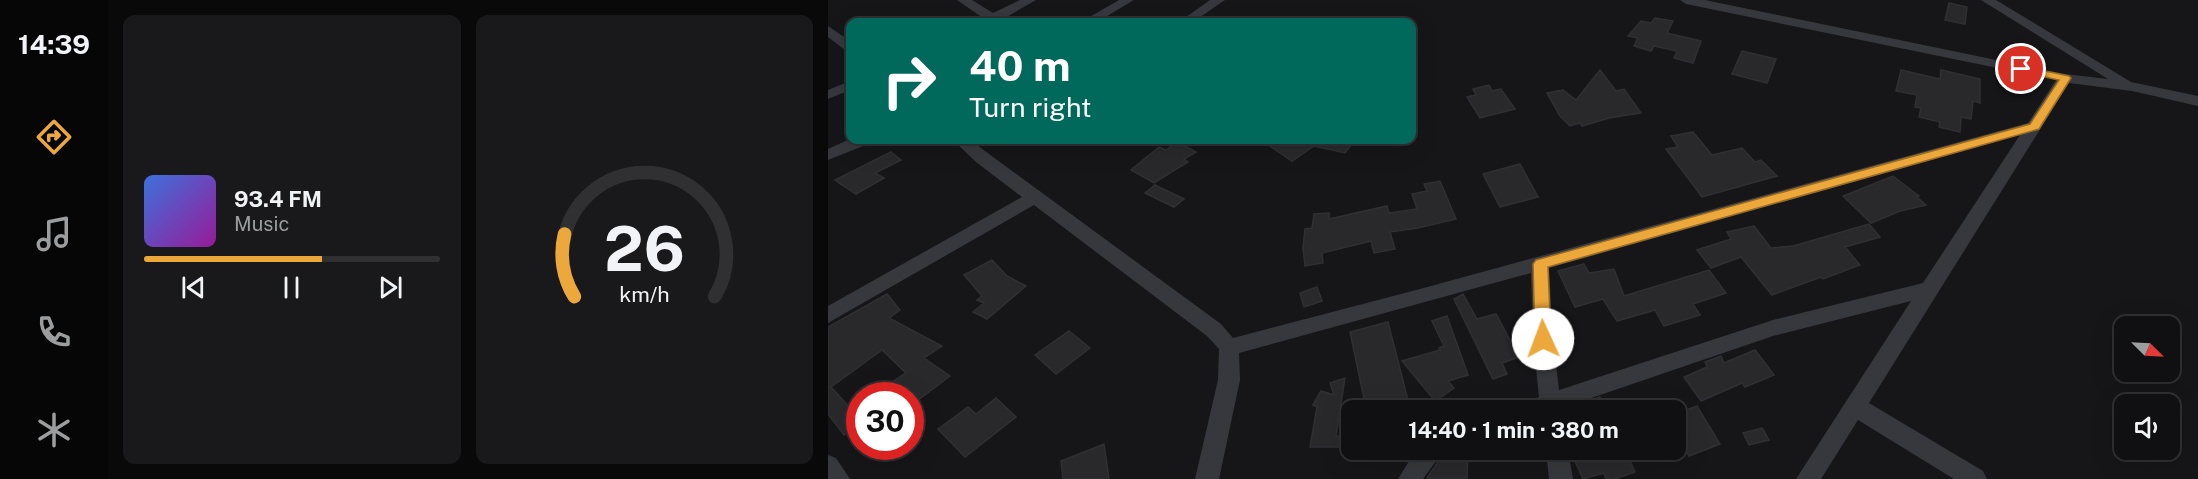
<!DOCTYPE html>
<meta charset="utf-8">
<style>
:root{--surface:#101012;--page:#19191b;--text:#f1f3f6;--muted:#9c9d9f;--line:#303032;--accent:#eca83a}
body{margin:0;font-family:"Public Sans",sans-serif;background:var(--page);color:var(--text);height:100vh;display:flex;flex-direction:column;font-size:22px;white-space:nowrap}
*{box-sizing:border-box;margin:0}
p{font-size:20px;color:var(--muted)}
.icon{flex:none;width:33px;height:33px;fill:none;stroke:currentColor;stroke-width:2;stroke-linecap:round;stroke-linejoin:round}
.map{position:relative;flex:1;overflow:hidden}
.details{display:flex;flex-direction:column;gap:15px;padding:15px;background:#09090a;width:720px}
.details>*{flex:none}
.top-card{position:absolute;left:18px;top:18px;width:570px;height:126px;border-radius:12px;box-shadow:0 6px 24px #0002,0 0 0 2px var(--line);background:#00695c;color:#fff;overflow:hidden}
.needle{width:39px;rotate:114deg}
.buttons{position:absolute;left:1286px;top:316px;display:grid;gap:12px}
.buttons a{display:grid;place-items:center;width:66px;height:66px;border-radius:12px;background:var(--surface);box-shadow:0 6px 24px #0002,0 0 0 2px var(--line);font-size:30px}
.speed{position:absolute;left:18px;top:382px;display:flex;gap:12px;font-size:30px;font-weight:700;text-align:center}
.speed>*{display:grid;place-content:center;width:78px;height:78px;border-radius:50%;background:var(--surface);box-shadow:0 6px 24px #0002,0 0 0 2px var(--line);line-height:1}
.speed .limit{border:9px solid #d22;background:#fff;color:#111}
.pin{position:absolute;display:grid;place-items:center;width:51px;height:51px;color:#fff;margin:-26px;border:3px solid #fff;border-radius:50%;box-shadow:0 2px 6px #0007}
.me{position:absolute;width:66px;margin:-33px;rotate:358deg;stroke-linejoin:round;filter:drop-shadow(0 0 4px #0008)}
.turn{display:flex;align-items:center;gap:21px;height:126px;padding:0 24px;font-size:27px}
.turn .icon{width:78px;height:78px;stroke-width:2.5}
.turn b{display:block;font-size:42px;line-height:51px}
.details .card{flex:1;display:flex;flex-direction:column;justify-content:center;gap:9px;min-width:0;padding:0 21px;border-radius:12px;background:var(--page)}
.details .dial{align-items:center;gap:0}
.dial svg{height:156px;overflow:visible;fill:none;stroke:var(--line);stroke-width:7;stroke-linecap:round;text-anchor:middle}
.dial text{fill:var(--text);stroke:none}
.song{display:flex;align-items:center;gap:18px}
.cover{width:72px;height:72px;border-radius:9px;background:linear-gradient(135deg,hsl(220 70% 55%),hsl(300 70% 35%))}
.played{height:6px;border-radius:3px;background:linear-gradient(90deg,var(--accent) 60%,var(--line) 60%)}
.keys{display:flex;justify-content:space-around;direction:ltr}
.details .tiles{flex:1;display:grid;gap:15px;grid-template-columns:repeat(2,1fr)}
.trip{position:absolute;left:513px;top:400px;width:345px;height:60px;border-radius:12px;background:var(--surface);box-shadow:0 6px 24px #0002,0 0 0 2px var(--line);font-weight:700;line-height:60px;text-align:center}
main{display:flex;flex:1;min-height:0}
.tab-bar{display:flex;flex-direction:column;width:108px;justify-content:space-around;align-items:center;background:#060607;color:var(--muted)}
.tab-bar .icon{width:42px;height:42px}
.tab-bar .selected{color:var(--accent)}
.tab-bar b{font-size:27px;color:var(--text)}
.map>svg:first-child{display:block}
.building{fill:#29292c;stroke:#303034;stroke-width:1.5}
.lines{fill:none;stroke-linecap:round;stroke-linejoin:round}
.minor{fill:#37383d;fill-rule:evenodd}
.route{fill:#eca83a;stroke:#996d26;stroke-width:1.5}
</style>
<main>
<nav class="tab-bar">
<b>14:39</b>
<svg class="icon selected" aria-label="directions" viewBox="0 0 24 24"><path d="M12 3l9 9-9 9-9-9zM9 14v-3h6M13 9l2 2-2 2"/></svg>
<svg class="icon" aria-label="music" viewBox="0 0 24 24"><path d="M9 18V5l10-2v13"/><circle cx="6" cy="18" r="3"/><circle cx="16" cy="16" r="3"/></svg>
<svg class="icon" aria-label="phone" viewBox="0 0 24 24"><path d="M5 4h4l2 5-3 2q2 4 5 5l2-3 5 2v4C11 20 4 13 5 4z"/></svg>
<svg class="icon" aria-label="climate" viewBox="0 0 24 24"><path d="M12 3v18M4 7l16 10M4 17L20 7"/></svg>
</nav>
<section class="details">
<div class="tiles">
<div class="card">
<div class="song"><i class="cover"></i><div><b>93.4 FM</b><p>Music</p></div></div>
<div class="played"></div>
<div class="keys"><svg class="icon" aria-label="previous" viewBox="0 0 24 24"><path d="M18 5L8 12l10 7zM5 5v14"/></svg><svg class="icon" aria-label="pause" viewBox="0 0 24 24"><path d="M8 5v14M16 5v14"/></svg><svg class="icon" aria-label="next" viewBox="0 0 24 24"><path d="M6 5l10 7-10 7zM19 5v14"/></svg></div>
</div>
<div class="card dial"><svg viewBox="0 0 100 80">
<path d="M14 69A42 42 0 1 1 86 69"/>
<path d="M14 69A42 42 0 0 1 9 37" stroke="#eca83a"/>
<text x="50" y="56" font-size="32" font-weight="700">26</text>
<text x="50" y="72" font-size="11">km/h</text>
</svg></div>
</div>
</section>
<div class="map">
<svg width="1370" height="479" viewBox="0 0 1370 479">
<rect width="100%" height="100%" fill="#161618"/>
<!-- building -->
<path class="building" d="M1121,3l18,4 -2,17 -20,-4z
M827,18l18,3 -6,12 34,8 -8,22 -19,-5 3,-7 -23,-5 -3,5 -17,-5 4,-8 -10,-2 13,-15 10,2z
M914,51l34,8 -9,24 -35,-9z
M772,70l16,21 8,-2 17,24 -32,5 -27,8 -2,-3 -10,3 -10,-10 -13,-23 16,-3 13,10z
M1073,70l39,9 1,-9 39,9v24l-7,-2 -2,18 -10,-2 -1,15 -21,-5 1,-5 -21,-5 2,-9 -6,-1 2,-12 -21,-4z
M661,85l3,6 9,-2 14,20 -35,9 -13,-21 9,-2 -3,-6z
M865,132l19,23 30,-7 13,14 6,-2 16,16 -75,21 -36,-48 12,-2 -7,-11z
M452,140h75l-10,13 -31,-7 -22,15 -22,-15z
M349,142l19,10 -12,7 4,3 -34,21 -23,-13 28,-23 7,3z
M63,152l10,8 -26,13 9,5 -28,16 -21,-14z
M692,164l18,33 -38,10 -17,-33z
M1065,176l26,20 -2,1 9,8 -26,6 -29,12 -28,-27z
M612,181l16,38 -38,9 -28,4 5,17 -21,4 -3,-12 -49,12 1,10 -18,3 -2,-18 2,-19 7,-1 2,-14 15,-1v6l58,-13 2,7 28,-4 -5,-15 15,-3 -3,-7z
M327,185l29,14 -10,8 -29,-14z
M1041,224l11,13 -35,10 15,18 -37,14 -2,-2 -49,18 -31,-38 -30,11 -14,-18 34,-11 -4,-7 27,-6 17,22 22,-2z
M164,260l15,16 19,10 -39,33 -14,-7 11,-9 -7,-3 5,-4 -18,-21z
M756,264l5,9 25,-4 10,27 85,-26 17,23 -33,11 7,11 -36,11 -9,-16 -38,11 -14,-22 -28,8 -17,-36z
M489,287l5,14 -18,6 -4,-14z
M59,294l13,16 -11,8 53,28 -18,12 26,18 -40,30v-10h-39l35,-23 -24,-23 -51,37 20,22 9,-5v39l-10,-12 -6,4 -16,-21v-87z
M635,294l14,25 19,-5 23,43 -17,6 5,11 -14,5 -39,-80z
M619,316l21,59 -20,6 6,7 -19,13 -33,-40 38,-11 -1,-2 5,-2 -12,-25z
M560,322l21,82 -28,7 -1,-6 -14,3 -16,-76z
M241,331l21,17 -34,26 -21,-19z
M927,350l19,25 -29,12 -3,-4 -41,18 -17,-24 23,-10 -2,-5 16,-6 3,7z
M517,378l-9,58 16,1v10h-42l7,-40 -4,-2 8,-14 13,4 -4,-12z
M772,397l8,14h-34l-2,-4z
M168,398l20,19 -51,40 -27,-28 30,-22 8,7z
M869,406l23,38 -31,12 -13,-24v-18z
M934,428l7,12 -20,5 -6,-12z
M276,444l5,35h-46l-2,-18z
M618,450h22l-1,28h-40z
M742,450h55l10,22 -20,7h-9l-2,-6 -21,6z"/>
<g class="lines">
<!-- minor -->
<path class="minor" d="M129,0h15l21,13 27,-13h16l-38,22h-18l3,-4z
M291,0h15l-37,22h-16z
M382,0h15l-32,22h-14z
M852,0h25l360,74 43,5 -127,-79h15l135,82 67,14v10l-66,-15 -63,-8 -200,320 114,68 4,8h-33l-96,-59 -37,59h-25l115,-178 -138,35 -211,72v3h-49l3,-7 23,-7 -6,-58 -2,-66 -292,80 1,27 -21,99h-24l23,-99 1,-31 -12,-13 -173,-131 -206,118v-17l194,-109 -46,-35 -23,-22h17l251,184 12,14 187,-49 608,-166 28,-43 -370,-76zM1192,135l-97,148 -150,37 -214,70 -6,-51 -4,-71z
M0,26l22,15v10l-5,-1 -17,-13z
M22,81v9l-22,9v-9z
M22,139l20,1 -2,4 -40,16v-11z
M588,450h28l-21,29h-25z
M718,450h22l5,29h-24z
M0,455l8,3 14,21h-22z"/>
</g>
<!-- route -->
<path class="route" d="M1193,66l48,10 2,2 -32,51 -491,138 3,72 -3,4 -5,2 -6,-2 -2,-4 -2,-75 3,-4 494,-136 29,-44 -42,-9v-4z"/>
</svg>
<div class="buttons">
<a><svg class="needle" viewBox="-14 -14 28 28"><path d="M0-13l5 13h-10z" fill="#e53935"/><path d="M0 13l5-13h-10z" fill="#9c9d9f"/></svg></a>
<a><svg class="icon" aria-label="sound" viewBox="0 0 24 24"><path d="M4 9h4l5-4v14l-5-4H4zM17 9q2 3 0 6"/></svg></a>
</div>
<div class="speed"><div class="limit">30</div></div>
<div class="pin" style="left:1193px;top:69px;background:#d93025"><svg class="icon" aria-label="arrive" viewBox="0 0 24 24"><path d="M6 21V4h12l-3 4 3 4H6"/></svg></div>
<svg class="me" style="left:715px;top:339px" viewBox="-20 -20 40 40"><circle r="19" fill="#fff"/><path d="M0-13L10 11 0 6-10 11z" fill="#eca83a"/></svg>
<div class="trip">14:40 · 1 min · 380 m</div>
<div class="top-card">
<div class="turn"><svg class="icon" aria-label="right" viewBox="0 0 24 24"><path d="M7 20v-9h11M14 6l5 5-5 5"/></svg><div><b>40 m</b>Turn right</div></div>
</div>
</div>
</main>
